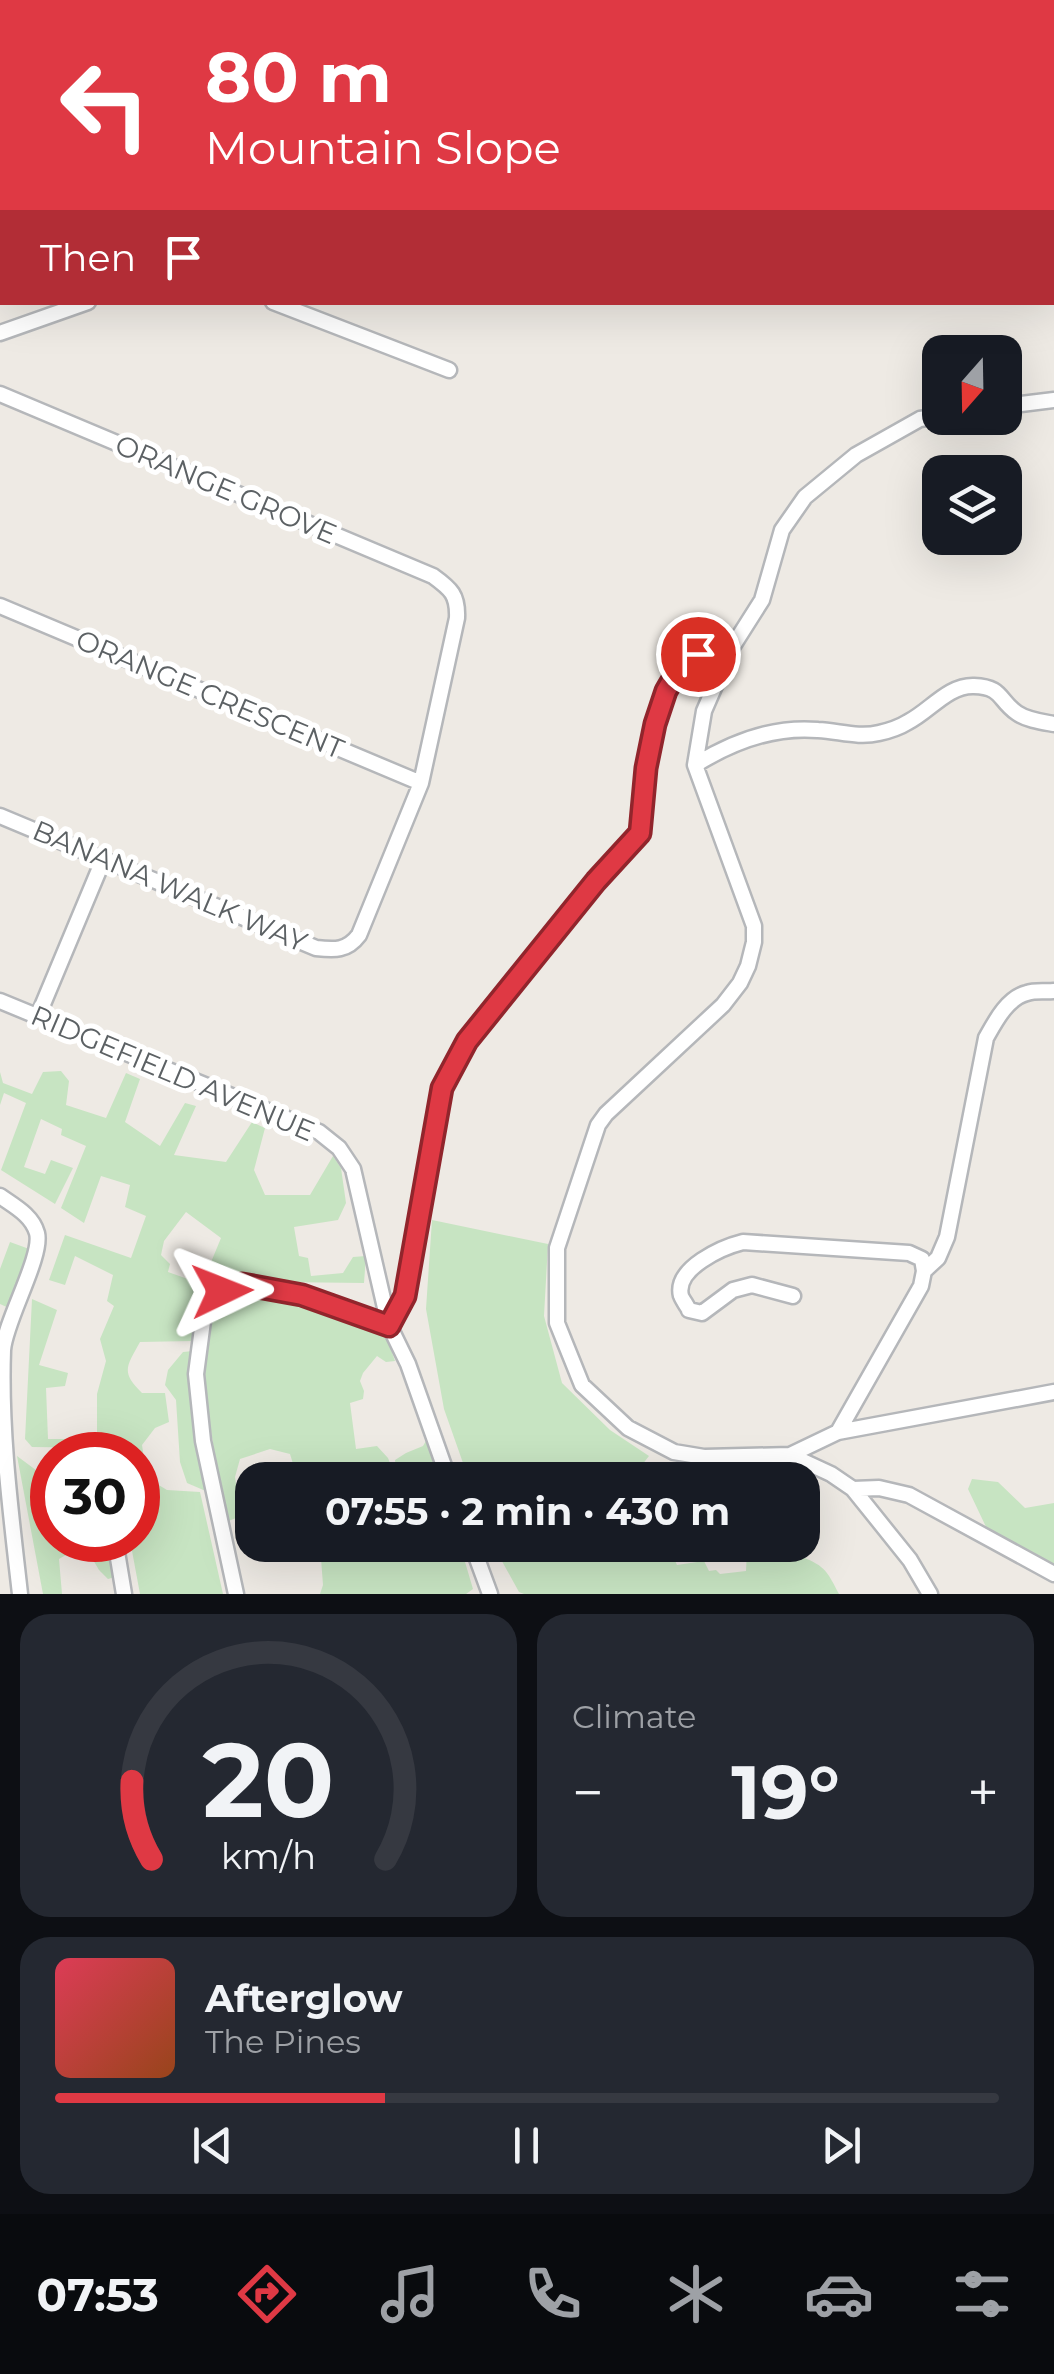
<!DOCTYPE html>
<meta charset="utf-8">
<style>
:root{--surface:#171b24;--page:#242831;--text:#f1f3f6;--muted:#9ea1a6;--line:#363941;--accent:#df3944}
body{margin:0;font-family:Montserrat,sans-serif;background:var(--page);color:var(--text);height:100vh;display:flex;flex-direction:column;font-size:38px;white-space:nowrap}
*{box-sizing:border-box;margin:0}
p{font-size:32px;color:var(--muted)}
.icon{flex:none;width:55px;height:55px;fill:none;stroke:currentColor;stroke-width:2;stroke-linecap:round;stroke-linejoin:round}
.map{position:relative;height:1594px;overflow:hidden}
.sheet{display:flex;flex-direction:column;gap:20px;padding:20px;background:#0d0f14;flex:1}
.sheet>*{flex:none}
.guide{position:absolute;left:0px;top:0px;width:1055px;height:305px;box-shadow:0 10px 40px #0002;background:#df3944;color:#fff;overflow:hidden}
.needle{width:65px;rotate:200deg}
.fabs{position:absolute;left:922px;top:335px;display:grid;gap:20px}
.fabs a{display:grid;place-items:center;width:100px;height:100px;border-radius:20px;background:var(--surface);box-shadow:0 10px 40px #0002;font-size:50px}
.speed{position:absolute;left:30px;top:1432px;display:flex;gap:20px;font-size:50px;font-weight:700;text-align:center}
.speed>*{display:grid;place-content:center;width:130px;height:130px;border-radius:50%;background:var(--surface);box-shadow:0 10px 40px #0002;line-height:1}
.speed .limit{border:15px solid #d22;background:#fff;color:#111}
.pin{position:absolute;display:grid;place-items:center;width:85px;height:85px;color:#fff;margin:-42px;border:5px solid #fff;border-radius:50%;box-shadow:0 2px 10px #0007}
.me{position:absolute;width:110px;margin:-55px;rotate:88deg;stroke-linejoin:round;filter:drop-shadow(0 0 8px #0008)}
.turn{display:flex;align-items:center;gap:35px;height:210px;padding:0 40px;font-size:45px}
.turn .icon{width:130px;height:130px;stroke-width:2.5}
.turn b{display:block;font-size:70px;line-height:85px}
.then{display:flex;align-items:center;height:95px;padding:0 40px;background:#0003;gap:20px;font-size:38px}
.big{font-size:75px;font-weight:700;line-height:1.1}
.sheet .card{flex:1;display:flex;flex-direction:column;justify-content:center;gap:15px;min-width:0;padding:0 35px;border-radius:30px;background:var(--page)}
.sheet .dial{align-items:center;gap:0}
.dial svg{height:260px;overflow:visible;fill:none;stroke:var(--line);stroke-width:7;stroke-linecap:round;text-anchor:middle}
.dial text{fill:var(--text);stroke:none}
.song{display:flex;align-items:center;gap:30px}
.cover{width:120px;height:120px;border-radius:15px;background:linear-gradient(135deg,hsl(350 70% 55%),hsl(20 70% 35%))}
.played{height:10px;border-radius:5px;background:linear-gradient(90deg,var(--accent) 35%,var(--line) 35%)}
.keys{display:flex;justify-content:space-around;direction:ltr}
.heat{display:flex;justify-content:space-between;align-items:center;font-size:55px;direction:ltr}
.sheet .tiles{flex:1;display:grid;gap:20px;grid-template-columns:1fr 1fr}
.card:last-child{grid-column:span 2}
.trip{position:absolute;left:235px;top:1462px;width:585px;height:100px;border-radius:30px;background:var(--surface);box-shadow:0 10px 40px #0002;font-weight:700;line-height:100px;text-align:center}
.tabs{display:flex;height:160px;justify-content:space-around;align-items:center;background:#090b0e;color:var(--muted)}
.tabs .icon{width:70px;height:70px}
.tabs .active{color:var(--accent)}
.tabs b{font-size:45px;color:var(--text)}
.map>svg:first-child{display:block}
.green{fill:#c7e4c2;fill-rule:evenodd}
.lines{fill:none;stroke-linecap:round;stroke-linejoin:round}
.minor-casing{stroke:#b5b7ba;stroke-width:19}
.minor{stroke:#fff;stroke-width:14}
.route-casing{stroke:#91252c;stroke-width:25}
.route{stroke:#df3944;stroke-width:18}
.labels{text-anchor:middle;stroke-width:10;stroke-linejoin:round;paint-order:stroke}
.street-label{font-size:28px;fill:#5c6164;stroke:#fff}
</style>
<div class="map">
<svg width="1054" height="1594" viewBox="0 0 1054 1594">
<rect width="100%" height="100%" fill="#eeeae4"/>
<!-- green -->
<path class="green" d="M61,1071l8,10 -3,24 40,13 20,-45 14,6 -15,43 35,24 25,-43 11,3 -22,49 52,7 26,-40 13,6 -11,42 11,25h45l23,-39 8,12 5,35 -8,17 -44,7 5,29 9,2 3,18 32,-3 10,-16 13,-1 -2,27 -83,-1 -47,-4 -21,10 -19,23 -2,30 -52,1c-13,24 -20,30 2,51h23l4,29 -14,6 -13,17 5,33 20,12 33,2 23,102h-83l-10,-54h8v-85h-29l1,-7 -78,-1 -7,-8 7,-140 25,11 -18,55 29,8 -3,13 -19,2 2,51h49v-45l9,-33 -6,-22 14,-33 -7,-5 6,-26 -38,-19 -10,29 -16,-5 16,-45 66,23 15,-42 -21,-9 5,-22 -29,-9 -17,47 -23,-15 25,-62 -25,-11 1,-6 -21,-10 -17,48 21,7 6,-14 22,8 -18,36 -54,-34 25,-67 -22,-10 -4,12v-33l3,11 29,11 11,-22zM186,1212l35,26 -19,46 -34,-12 2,-8 -9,-9 3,-14z
M432,1220l116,24 -4,72 18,67 48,47 39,26 -19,24h-161l-25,-71 -18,-100z
M10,1242l22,8 -21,59 -11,-5v-35z
M246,1293l65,9 66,26 10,10 8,23 -9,1 -9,-6 -14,17 -3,8 4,10 -1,8 -13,4 6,46 21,-3 11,12 4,10 -5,3 2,9h-91l-8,-26 -20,-5 -30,10 -5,18 6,39 -15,6 -24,-145 4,-40 8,-30z
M193,1351l-1,56 16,85 -21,-9 -7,-21 -4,-62 -11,-15 3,-15 15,-18z
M426,1441l11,32 -18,6 -7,-15 -12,5 -4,-1 -1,-8 11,-7 17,-7z
M17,1456l35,26v14l-2,4 2,40h57l6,37 -7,2 -9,-9 -10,-17 -18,-1 -12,7 3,35h-19z
M972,1479l26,3 27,26 29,-5v64l-66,-36 -20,-42z
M320,1545h113l7,5 13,-5h7l13,44 -7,5h-146l3,-9z
M493,1545h132l15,13c9,-9 15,-13 28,-13l9,20 27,-4 5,10 7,-1 4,4 26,-3 1,-21 48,-5 7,12c24,9 26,16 37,37h-315l-5,-2z"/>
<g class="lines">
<!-- minor casing -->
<g class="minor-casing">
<path id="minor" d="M172,0l1,2
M1019,0l1,2
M569,2l3,-2
M1052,110l2,1
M273,302l176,68
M0,333l88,-31
M0,394l433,182c18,13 25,19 24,42l-36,165 -62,152c-12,16 -24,15 -43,13l-316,-132
M1005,406l49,-6
M0,606l421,177
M695,765c37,-23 79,-39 123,-35 21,1 40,8 61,3 9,-2 21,-6 29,-11 22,-11 40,-37 66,-36 29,1 24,14 43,27 10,7 26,9 37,11
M0,1001l319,131 20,16 14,21 36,156 19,39 41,116
M38,1016l66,-158
M0,1196c14,10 32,19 37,37 6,23 -32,88 -34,117 -3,81 8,164 17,244
M924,1271l14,-13 9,-21 39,-199c9,-16 21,-40 41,-45 8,-3 19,-1 27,-2
M793,1296l-41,-11 -19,5 -31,23 -13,-3c0,-1 -8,-13 -8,-14 -7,-28 42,-49 62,-54l166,11 13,6 2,12 -3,15 -83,146
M389,1325l16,-29 37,-208 25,-47 154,-189 19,-19 7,-64 8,-45 11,-33 14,-24 18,-13 33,-5
M790,1455l48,-23 216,-40
M853,1489l26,-1 30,7 145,79
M115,1540l9,54
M472,1545l18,49
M236,1594l-33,-153 -7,-67 7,-53 5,-19 15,-11 19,-6 60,10 87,30
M930,1594l-20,-34 -57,-71 -22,-15 -41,-19 -86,2 -30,-5 -46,-24 -46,-43 -25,-62v-75l41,-123 8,-11 117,-109 17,-22 8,-17 6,-24v-16l-59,-161 9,-54 27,-62 31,-49 20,-70 23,-33 51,-42 64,-36 20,-3"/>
</g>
<!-- minor -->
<use href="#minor" class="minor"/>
</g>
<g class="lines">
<!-- route casing -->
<g class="route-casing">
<path id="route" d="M222,1291l20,-7 60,11 87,31 16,-30 37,-208 25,-47 129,-160 44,-48 6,-65 9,-44 11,-33 14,-24 18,-13"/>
</g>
<!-- route -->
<use href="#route" class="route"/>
</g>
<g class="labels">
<!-- street labels -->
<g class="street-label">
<text transform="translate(226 489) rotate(23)" y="10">ORANGE GROVE</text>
<text transform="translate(210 694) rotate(23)" y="10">ORANGE CRESCENT</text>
<text transform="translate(170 886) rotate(23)" y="10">BANANA WALK WAY</text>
<text transform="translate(173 1073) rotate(23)" y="10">RIDGEFIELD AVENUE</text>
</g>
</g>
</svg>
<div class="fabs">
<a><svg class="needle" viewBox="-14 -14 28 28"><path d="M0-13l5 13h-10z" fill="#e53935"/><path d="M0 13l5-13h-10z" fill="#9ea1a6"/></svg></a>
<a><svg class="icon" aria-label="layers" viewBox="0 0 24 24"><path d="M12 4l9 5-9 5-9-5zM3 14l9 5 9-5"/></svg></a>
</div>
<div class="speed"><div class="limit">30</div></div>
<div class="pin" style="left:698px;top:654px;background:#d93025"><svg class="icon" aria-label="arrive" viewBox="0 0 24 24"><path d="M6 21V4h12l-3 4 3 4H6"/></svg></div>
<svg class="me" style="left:222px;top:1291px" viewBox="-20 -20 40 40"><path d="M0-17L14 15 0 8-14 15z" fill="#df3944" stroke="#fff" stroke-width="4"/></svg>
<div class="trip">07:55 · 2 min · 430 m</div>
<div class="guide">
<div class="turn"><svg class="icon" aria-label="left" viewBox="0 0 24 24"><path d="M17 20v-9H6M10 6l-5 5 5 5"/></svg><div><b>80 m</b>Mountain Slope</div></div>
<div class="then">Then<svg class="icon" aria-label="arrive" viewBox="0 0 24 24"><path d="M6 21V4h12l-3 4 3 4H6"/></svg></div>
</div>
</div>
<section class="sheet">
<div class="tiles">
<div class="card dial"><svg viewBox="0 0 100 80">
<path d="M14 69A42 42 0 1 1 86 69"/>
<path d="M14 69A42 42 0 0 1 8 45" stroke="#df3944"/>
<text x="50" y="56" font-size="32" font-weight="700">20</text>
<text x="50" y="72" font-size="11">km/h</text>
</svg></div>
<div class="card"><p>Climate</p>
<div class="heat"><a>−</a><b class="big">19°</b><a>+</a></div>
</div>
<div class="card">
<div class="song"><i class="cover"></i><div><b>Afterglow</b><p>The Pines</p></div></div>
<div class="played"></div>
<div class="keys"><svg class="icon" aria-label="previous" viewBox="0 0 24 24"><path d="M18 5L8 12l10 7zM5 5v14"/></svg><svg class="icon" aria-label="pause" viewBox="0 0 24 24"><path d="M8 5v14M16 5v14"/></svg><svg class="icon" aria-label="next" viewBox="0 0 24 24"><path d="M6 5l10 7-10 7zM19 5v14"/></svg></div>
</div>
</div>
</section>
<nav class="tabs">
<b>07:53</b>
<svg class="icon active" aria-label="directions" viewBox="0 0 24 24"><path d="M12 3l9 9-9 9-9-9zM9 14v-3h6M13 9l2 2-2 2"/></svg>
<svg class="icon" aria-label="music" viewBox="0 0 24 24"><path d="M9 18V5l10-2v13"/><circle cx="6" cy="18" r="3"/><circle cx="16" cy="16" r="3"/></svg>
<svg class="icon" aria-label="phone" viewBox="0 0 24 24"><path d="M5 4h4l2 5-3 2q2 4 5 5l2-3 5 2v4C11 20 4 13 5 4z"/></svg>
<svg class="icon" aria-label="climate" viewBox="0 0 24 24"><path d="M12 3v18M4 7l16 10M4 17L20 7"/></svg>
<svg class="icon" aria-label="car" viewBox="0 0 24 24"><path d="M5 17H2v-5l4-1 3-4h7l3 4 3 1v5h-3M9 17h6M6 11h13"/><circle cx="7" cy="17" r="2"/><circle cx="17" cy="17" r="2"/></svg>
<svg class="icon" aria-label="filters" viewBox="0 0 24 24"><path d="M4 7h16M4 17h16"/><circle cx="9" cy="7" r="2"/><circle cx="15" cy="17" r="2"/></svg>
</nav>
